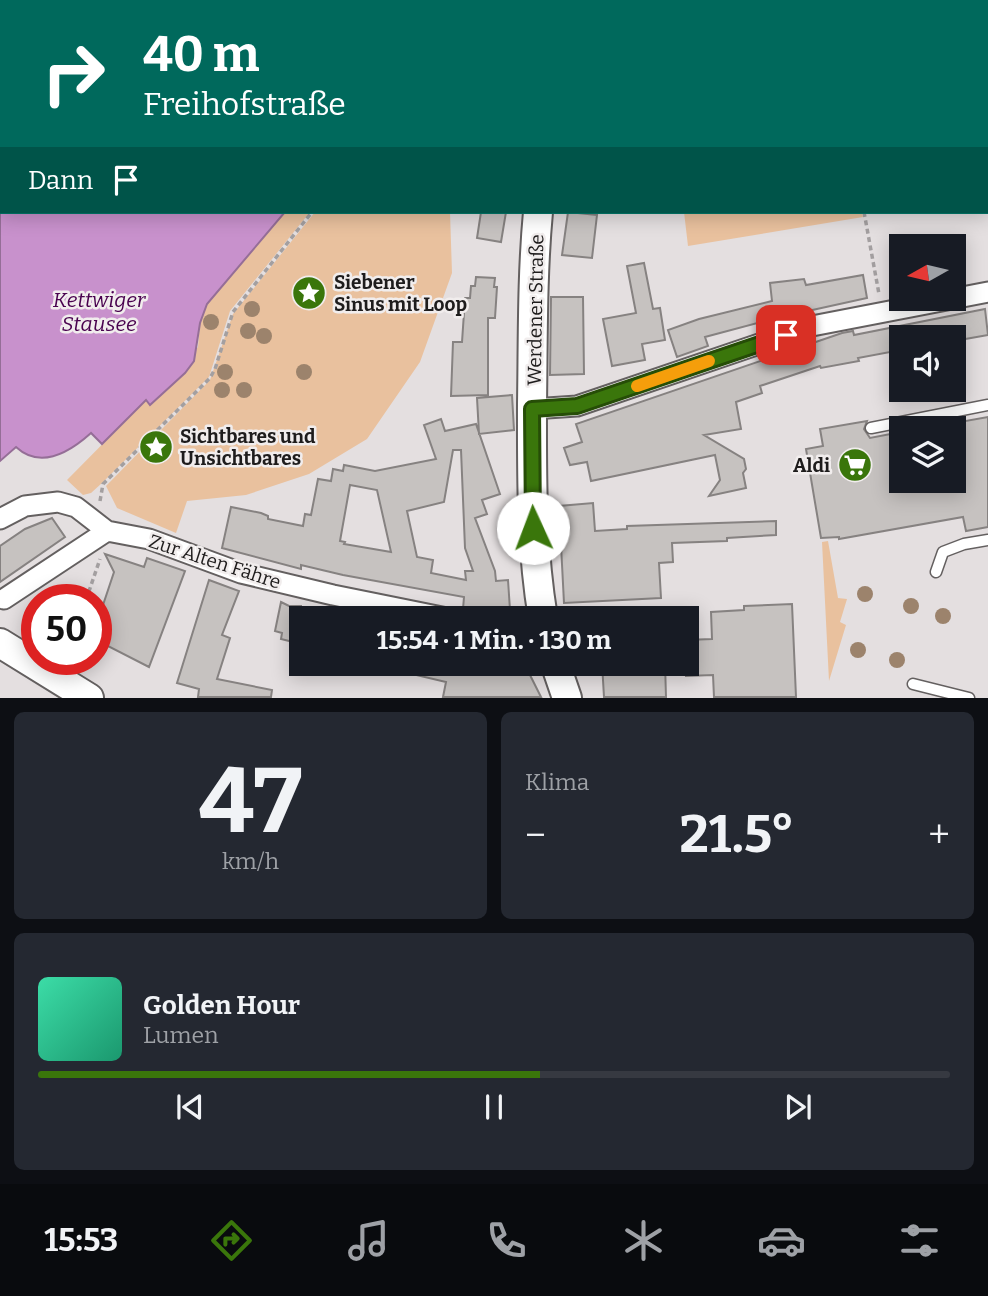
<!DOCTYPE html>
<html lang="de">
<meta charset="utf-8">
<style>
:root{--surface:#171b24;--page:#242831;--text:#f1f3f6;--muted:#9ea1a6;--line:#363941;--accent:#3a760b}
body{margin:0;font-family:Bitter,serif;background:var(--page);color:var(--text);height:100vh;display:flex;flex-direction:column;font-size:26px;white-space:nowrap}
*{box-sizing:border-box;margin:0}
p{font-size:23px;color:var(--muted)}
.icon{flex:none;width:38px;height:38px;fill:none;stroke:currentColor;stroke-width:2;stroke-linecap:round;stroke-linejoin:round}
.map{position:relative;height:698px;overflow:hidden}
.drawer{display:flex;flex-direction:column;gap:14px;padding:14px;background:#0d0f14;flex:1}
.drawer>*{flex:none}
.hud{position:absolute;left:0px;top:0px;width:989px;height:214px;box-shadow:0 4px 18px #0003;background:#00695c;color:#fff;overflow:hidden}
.needle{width:46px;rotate:262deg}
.tools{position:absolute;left:889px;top:234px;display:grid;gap:14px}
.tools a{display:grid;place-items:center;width:77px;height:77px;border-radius:0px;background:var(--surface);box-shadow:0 4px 18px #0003;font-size:35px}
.speed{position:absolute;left:21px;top:584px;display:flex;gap:14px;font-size:35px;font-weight:700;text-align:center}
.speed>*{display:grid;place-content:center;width:91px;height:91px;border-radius:50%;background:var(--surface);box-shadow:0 4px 18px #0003;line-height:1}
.speed .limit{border:10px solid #d22;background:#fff;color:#111}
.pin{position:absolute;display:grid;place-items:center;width:60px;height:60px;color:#fff;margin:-30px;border-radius:14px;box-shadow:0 4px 10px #0006}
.me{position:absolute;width:77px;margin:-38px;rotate:358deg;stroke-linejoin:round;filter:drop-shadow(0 0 5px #0008)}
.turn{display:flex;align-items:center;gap:24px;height:147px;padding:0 28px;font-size:32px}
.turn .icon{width:91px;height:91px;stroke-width:2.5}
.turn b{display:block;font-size:49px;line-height:60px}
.then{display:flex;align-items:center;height:66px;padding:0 28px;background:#0003;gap:14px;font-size:26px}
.big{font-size:52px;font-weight:700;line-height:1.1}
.drawer .widget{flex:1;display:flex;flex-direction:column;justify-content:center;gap:10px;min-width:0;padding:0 24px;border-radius:10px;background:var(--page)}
.drawer .dial{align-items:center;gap:0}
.dial b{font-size:91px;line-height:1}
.song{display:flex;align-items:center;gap:21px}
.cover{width:84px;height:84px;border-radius:10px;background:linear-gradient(135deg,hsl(160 70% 55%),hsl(160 70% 35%))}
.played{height:7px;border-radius:4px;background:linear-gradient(90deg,var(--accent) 55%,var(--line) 55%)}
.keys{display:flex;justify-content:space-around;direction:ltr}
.heat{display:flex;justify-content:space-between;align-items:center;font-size:38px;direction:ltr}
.drawer .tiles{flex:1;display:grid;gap:14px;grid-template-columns:1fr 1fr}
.widget:last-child{grid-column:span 2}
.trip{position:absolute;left:289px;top:606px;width:410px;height:70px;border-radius:0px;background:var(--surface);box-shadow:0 4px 18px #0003;font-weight:700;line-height:70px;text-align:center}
.dock{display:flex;height:112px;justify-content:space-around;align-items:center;background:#090b0e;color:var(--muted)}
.dock .icon{width:49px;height:49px}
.dock .active{color:var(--accent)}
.dock b{font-size:32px;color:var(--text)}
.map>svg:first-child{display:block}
.green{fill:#e9c19e}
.water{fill:#c891cc;stroke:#956e97;stroke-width:2}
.building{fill:#c6c2c0;stroke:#868281;stroke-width:2;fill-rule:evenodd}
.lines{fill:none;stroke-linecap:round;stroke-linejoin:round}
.lane-casing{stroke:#646060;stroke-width:13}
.street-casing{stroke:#646060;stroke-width:23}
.secondary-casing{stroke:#646060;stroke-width:32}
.path{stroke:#a39fa0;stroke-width:3.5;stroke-dasharray:5 3.5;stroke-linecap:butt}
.lane{stroke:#fff;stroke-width:10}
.street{stroke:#fff;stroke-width:19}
.secondary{stroke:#fff;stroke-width:28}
.tree{fill:#9c836c}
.route-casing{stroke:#264d07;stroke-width:18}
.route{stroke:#3a760b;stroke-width:12}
.slow{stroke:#f59e0b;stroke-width:12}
.labels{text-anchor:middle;stroke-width:5;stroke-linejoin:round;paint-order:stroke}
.poi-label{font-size:19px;font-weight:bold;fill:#1e1c1c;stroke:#f1eded;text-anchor:start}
.street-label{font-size:19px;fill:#1e1c1c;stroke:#f1eded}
.water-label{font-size:21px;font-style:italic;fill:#49024f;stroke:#f1eded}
</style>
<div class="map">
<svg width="988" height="698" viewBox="0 0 988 698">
<rect width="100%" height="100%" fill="#e4dfe0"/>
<!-- green -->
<path class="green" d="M647,0h216l-217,2z
M285,212h25l-80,99 -21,66 -107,106 -11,10 -8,2 -16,-15 79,-80 4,5 48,-58 2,-24 7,-19z
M315,212h135l2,61 -32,89 -53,77 -58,35 -63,21 -59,6 -11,32 -59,-25 -11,-22 104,-106 23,-66z
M684,212h178l1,5 -175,29z
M828,541l10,57 9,1 -7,23 6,3 -17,56 -7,-139z"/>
<!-- water -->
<path class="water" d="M0,0h447l-445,2v210h283l-78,92 -7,19 -6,38 -9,12 -35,32 -4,-5 -44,44 -11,-11c-20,18 -50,37 -75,14l-16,14z"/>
<!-- building -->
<path class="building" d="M481,212h25l-5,30 -24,-4z
M568,212l29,3 -5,43 -30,-3z
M644,263l9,46 7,-1 5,32 -23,4 3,16 -33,6 -9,-47 33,-6 -9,-47z
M863,275l4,23 -91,20 -71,19 3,9 -31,11 -9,-27 31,-11 73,-18 -2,-18 34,-4 2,6z
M476,277l19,1 -1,9h3l-2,31h-7v77l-37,1 2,-54h9l3,-44h5l1,-12h4z
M551,297h32l1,77 -34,1z
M985,309l3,26 -34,6v-3h-53v12l-43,8 1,3 -38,7 -1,-2 -60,20 2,7 -26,9 5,27 -37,6 40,24 2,10 -3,4 3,15 -37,8 11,-16 -5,-25 -124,26 -4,-19 -17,3 -6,-17 18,-6 -6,-18 266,-91 11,-2 1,4z
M512,395l2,35 -35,4 -2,-36z
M988,417v110l-22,4 -3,-14 -124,22v-2l-18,1 -15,-89 17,-3 -3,-17 47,-8 -3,8 6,9 31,-6v49h53v-58z
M441,419l4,12 31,-7 24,70 -18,6 5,14 -12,4 20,53 1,10 12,-1 2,30 -19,1v3l-28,-5 1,-12 -121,-22 -42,-10v4l-79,-21 9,-41 30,6 7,3v3l35,7 2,-12 6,1 7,-36 13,2 2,-12 10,2 1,-6 31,6 61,-12 -12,-34zM453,450h8l4,98 8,23h-8l1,9 -35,-7 2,-13 -16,-3 -10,-46 37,-9zM350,485l27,5 14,62 -47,-8 1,-2 -5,-1z
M593,503l2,28 32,-2v-3l149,-5v14l-49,3v3l-55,2 1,19 -14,1 2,35 -97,5 -5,-97z
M52,518l13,19 -65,45v-36l25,-17z
M105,554l39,13 3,-9 38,13 -36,96 -53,-27v-31l5,2 13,-39z
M209,580l30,11 -17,44 8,3 -13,41 55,11 -1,7h-73l1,-8 -22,-6z
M281,602l8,4h12v38l-20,-5 1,-6 -7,-2z
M792,604l4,93h-82l-1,-22 -27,1v-36l26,-1 -1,-27 33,-2v-4z
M395,663h129l17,34h-98l3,-15 -51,-12z
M602,663h63l1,34h-62z"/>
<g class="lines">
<!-- lane casing -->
<g class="lane-casing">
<path id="lane" d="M871,428l117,-23
M936,572l7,-20 21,-8 24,-4
M913,684l56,14"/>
</g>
<!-- street casing -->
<g class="street-casing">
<path id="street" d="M888,2l1,-2
M532,409l45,-3 235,-80 176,-34
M0,519l25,-13 33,-4 18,5 31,24 42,8 92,34 92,22 114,23
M4,599l103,-68"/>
</g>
<!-- secondary casing -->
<g class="secondary-casing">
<path id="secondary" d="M616,2l1,-2
M538,212c-6,64 -5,128 -6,192 0,72 -1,143 11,214
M0,643l89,55
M555,663l12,35"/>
</g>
<!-- path -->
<path class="path" d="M468,2l1,-2
M935,2l6,-2
M864,212l15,82
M100,501l3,-17 107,-106 5,-9 18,-57 79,-100
M86,600l14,-41"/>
<!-- lane -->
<use href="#lane" class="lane"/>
<!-- street -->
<use href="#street" class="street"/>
<!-- secondary -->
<use href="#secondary" class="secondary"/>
</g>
<!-- trees -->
<g class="tree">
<circle cx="252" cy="309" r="8"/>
<circle cx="211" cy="322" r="8"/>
<circle cx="248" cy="331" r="8"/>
<circle cx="264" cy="336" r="8"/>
<circle cx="225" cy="372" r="8"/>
<circle cx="304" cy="372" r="8"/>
<circle cx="222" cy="390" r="8"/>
<circle cx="244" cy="390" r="8"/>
<circle cx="865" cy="594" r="8"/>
<circle cx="911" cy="606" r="8"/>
<circle cx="943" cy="616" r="8"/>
<circle cx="858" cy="650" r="8"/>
<circle cx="897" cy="660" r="8"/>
</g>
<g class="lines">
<!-- route casing -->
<g class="route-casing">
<path id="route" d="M533,528l-1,-119 45,-3 209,-71"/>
</g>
<!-- route -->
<use href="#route" class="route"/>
<!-- slow -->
<path class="slow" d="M637,386l72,-25"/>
</g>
<!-- icons -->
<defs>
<g id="sight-disc" transform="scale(1.75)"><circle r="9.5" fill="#3a760b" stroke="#f1eded"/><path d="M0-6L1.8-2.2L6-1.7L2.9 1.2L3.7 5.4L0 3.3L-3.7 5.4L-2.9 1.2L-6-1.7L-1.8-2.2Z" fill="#fff"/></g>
<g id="supermarket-disc" transform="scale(1.75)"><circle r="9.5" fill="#3a760b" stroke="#f1eded"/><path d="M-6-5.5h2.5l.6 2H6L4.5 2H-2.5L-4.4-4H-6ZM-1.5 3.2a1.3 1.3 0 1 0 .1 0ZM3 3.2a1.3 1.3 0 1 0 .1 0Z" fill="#fff"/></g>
</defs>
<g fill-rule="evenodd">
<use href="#sight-disc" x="309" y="293"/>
<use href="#sight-disc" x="156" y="447"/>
<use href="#supermarket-disc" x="855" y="465"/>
</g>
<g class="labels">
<!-- poi labels -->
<g class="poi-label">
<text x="334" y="289">Siebener<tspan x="334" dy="22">Sinus mit Loop</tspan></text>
<text x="180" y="443">Sichtbares und<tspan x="180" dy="22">Unsichtbares</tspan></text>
<text x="830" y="472" text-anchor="end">Aldi</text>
</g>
<!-- street labels -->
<g class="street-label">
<text transform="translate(535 310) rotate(-89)" y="7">Werdener Straße</text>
<text transform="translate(215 561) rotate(18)" y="7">Zur Alten Fähre</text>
</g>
<!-- water labels -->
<g class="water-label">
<text x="99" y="307">Kettwiger<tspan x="99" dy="24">Stausee</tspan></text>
</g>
</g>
</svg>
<div class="tools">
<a><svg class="needle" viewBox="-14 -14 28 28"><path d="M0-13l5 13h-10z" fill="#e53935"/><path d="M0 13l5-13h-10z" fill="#9ea1a6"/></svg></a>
<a><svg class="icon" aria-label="sound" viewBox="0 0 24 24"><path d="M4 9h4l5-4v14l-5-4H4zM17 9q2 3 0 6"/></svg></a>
<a><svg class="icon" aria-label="layers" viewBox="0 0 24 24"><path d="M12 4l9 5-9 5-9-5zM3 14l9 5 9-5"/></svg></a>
</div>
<div class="speed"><div class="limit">50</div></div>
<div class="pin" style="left:786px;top:335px;background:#d93025"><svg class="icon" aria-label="arrive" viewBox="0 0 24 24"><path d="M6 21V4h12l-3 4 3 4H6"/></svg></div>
<svg class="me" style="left:533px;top:528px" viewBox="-20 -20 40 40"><circle r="19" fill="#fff"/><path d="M0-13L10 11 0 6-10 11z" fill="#3a760b"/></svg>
<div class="trip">15:54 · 1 Min. · 130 m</div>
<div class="hud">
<div class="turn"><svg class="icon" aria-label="right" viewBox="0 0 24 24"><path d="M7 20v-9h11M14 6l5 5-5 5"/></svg><div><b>40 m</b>Freihofstraße</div></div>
<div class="then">Dann<svg class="icon" aria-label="arrive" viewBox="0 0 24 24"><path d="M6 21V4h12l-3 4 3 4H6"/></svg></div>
</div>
</div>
<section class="drawer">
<div class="tiles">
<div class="widget dial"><b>47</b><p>km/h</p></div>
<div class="widget"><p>Klima</p>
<div class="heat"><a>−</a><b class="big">21.5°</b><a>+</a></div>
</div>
<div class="widget">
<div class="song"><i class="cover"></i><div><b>Golden Hour</b><p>Lumen</p></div></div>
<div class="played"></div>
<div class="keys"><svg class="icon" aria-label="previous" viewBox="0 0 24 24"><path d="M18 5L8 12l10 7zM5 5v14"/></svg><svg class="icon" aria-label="pause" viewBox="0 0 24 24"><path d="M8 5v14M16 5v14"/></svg><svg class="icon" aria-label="next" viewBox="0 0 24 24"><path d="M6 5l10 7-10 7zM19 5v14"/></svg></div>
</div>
</div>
</section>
<nav class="dock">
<b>15:53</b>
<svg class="icon active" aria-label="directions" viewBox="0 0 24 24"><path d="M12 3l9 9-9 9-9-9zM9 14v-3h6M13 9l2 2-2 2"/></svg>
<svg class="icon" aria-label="music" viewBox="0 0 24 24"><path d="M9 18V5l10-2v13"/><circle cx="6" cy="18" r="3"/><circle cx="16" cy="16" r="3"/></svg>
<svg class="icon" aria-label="phone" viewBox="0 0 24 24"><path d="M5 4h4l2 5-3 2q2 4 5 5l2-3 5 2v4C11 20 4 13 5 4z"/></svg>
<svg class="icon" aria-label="climate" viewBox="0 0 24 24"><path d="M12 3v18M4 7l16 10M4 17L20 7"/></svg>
<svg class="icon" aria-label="car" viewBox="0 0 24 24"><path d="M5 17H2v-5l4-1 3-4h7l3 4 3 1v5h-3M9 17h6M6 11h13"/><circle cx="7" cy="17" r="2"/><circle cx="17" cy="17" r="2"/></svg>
<svg class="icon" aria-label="filters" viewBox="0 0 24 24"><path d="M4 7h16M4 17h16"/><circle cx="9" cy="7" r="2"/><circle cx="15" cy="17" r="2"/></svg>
</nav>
